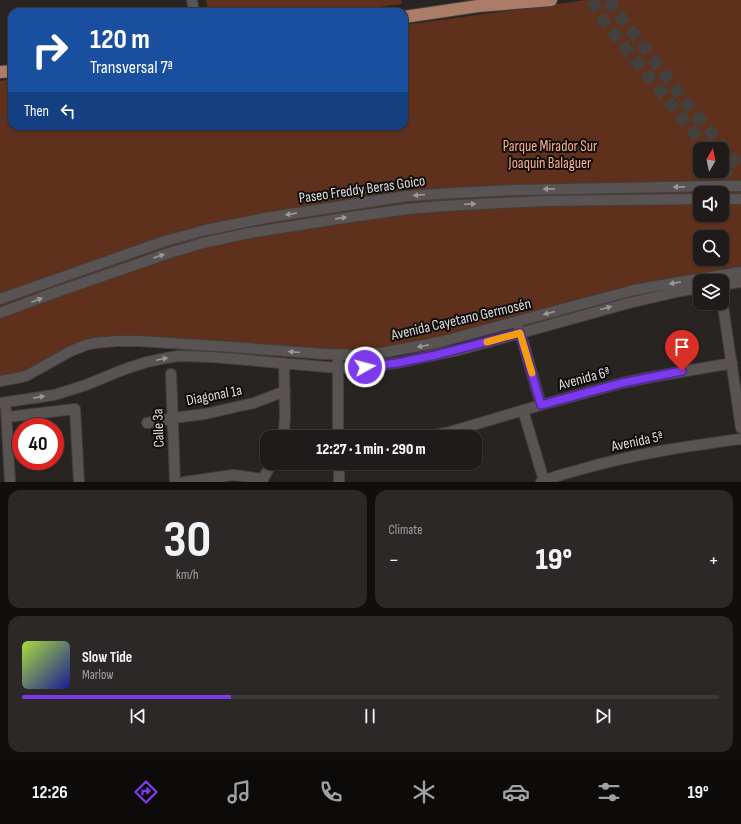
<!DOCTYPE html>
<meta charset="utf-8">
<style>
:root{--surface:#1e1b1a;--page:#2b2827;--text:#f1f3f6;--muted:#a1a1a2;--line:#3c3939;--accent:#7c3aed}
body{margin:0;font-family:"Sofia Sans Condensed",sans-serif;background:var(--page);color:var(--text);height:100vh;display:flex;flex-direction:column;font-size:15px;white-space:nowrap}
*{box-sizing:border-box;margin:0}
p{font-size:13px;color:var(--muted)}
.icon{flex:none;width:22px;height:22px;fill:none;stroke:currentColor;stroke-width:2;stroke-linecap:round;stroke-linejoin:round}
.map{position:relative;height:482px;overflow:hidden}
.panel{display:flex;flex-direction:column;gap:8px;padding:8px;background:#100f0e;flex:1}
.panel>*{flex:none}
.hud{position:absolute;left:8px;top:8px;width:400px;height:122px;border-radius:12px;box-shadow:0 1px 3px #0004,0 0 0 1px var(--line);background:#1a4fa0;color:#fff;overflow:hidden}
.needle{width:26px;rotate:9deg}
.fabs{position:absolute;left:693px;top:142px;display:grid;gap:8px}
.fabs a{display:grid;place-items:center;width:36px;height:36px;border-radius:8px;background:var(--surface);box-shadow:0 1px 3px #0004,0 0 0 1px var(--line);font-size:20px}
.speed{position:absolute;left:12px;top:418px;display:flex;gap:8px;font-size:20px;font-weight:700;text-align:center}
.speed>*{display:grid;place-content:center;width:52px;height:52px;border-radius:50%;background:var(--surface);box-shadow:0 1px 3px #0004,0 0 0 1px var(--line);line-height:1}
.speed .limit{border:6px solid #d22;background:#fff;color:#111}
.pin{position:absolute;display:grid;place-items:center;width:34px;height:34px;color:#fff;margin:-41px -17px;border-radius:50% 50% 50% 0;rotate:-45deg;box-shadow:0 0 4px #0007}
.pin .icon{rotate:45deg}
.me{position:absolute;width:44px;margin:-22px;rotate:83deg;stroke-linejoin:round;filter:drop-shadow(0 0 3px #0008)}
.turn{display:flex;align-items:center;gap:14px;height:84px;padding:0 16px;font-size:18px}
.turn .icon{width:52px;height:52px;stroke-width:2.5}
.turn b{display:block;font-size:28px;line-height:34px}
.then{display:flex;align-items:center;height:38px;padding:0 16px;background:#0003;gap:8px;font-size:15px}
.big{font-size:30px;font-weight:800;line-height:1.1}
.panel .tile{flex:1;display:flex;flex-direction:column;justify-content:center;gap:6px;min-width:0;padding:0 14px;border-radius:12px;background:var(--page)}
.panel .dial{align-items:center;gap:0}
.dial b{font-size:52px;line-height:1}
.song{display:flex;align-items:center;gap:12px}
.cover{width:48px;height:48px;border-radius:6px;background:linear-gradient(135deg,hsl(80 70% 55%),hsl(240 70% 35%))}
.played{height:4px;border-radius:2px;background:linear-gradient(90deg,var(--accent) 30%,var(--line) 30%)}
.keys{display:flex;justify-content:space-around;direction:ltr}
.heat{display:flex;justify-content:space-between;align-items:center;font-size:22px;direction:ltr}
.panel .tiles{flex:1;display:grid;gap:8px;grid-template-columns:1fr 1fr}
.tile:last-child{grid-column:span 2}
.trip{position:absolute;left:260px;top:430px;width:222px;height:40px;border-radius:12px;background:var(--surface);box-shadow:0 1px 3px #0004,0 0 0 1px var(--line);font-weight:800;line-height:40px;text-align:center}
.dock{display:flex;height:64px;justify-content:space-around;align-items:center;background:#0c0b0a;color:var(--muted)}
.dock .icon{width:28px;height:28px}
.dock .on{color:var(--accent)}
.dock b{font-size:18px;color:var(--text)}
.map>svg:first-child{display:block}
.green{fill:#5f301b;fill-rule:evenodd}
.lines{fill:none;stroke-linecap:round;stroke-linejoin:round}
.major-tunnel{stroke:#43403e;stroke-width:12;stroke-dasharray:12 6;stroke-linecap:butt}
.minor-casing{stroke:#423f3e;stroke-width:12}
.major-casing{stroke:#423f3e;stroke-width:14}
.minor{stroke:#595453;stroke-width:10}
.major{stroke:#ab7c67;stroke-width:12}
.minor-bridge-casing{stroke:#423f3e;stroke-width:12;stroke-linecap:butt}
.minor-bridge{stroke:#595453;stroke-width:10}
.oneway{fill:#9c9897}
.route-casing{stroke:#51269a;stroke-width:10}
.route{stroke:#7c3aed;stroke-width:7}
.slow{stroke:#f59e0b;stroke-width:7}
.labels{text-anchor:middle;stroke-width:4;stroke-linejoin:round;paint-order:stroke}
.park-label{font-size:15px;fill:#ffad8a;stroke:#0f0e0d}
.street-label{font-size:15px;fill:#dfdcdb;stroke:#0f0e0d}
</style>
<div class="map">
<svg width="741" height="482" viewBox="0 0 741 482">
<rect width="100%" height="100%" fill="#282422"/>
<!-- green -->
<path class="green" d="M206,0h195l1,4 -63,8h-131z
M586,0h155v268l-289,68 -91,16 -243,-13 -96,34 -22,5v-297l12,-2v47h392v-101zM700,149h22v22h-22zM700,193h22v22h-22zM700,237h22v22h-22z"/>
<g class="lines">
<!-- major-tunnel -->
<path class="major-tunnel" d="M592,0l11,20 104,129
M608,0l77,101 56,68
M722,168l19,24"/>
<!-- minor casing -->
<g class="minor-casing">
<path id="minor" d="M192,0l2,12
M722,199h19
M722,285l19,-3
M0,299l165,-58 41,-11 59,-12 142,-22 47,-3 63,-3 201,-4
M722,299l19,129
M0,313l51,-19 118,-41 34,-10 46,-10 95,-15 64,-9 35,-3 98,-5 159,-2
M519,328l22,77
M338,361v76
M171,374l4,108
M0,381l17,-3 9,-2 45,-25 15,-6 9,-2 22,-2h21l94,6 92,7 32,1 25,-2 59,-11 194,-52 28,-5 79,-13
M0,403l54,-8 13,-4 19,-6 39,-16 22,-7 19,-4 13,-2 33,1 126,11 27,-1 32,-4 62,-13 170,-47 52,-12 19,-3
M6,410l4,72
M523,410l21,71
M7,417l68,-8 4,73
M147,423l26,-5 32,-4 35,-8 14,-3 31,-12
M282,437l2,-8 1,-11 -1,-55
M423,437l23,-4 95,-28 81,-22 30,-6 80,-14
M339,463v19
M184,482l49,-7 30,4
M263,482v-3l9,-16
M541,482c13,-6 27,-9 41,-13 52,-15 106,-23 159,-30"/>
</g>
<!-- major casing -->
<g class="major-casing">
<path id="major" d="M404,17l74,-11 73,-6
M0,72l12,-1"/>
</g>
<!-- minor -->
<use href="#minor" class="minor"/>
<!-- major -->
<use href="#major" class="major"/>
<!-- minor-bridge casing -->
<g class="minor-bridge-casing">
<path id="minor-bridge" d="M718,186h23"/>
</g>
<!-- minor-bridge -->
<use href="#minor-bridge" class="minor-bridge"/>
</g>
<!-- one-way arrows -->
<defs><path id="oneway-solid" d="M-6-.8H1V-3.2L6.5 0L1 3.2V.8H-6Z"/></defs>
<g class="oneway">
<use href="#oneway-solid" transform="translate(679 187) rotate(179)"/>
<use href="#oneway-solid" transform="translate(549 189) rotate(179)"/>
<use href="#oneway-solid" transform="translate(419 195) rotate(175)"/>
<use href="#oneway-solid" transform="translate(470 204) rotate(-3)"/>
<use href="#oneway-solid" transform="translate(291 214) rotate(171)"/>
<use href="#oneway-solid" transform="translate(341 218) rotate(-8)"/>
<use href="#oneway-solid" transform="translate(159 256) rotate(-19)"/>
<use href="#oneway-solid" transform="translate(675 283) rotate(171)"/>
<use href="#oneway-solid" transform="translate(37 300) rotate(-21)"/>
<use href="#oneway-solid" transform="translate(606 308) rotate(-15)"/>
<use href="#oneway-solid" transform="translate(549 313) rotate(165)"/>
<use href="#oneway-solid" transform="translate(423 346) rotate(169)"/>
<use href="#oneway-solid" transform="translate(294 352) rotate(-175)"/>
<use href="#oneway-solid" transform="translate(162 359) rotate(-12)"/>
<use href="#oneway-solid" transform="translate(39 397) rotate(-9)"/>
</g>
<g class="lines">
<!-- route casing -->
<g class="route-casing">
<path id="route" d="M365,367l32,-4 39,-8 84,-22 21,72 81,-22 60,-12"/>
</g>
<!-- route -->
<use href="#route" class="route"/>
<!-- slow -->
<path class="slow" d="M487,342l33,-9 12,40"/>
</g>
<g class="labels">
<!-- park labels -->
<g class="park-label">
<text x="550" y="151">Parque Mirador Sur<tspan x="550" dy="17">Joaquín Balaguer</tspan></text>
</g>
<!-- street labels -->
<g class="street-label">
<text transform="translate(362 189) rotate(-8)" y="5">Paseo Freddy Beras Goico</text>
<text transform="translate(461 319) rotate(-13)" y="5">Avenida Cayetano Germosén</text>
<text transform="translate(584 378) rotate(-15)" y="5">Avenida 6ª</text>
<text transform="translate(214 395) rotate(-11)" y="5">Diagonal 1a</text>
<text transform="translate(158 428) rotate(-92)" y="5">Calle 3a</text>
<text transform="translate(637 441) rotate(-12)" y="5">Avenida 5ª</text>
</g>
</g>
</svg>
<div class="fabs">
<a><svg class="needle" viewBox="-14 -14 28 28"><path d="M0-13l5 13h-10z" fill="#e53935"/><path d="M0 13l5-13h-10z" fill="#a1a1a2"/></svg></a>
<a><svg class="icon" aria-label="sound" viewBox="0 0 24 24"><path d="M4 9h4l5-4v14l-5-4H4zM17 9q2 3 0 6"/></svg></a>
<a><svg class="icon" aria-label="search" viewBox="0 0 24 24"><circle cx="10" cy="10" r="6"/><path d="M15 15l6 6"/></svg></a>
<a><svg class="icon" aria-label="layers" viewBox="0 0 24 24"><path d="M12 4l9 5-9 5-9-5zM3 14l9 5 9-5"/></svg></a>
</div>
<div class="speed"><div class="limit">40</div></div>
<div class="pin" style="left:682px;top:371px;background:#d93025"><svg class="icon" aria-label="arrive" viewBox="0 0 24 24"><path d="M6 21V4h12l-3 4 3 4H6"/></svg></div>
<svg class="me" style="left:365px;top:367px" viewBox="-20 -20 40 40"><circle r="17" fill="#7c3aed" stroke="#fff" stroke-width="3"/><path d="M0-11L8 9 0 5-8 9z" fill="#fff"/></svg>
<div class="trip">12:27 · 1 min · 290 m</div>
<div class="hud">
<div class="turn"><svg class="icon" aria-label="right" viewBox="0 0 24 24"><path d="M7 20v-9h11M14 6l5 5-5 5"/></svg><div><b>120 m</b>Transversal 7ª</div></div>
<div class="then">Then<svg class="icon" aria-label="left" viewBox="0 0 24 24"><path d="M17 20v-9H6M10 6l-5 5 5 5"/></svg></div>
</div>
</div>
<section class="panel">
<div class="tiles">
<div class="tile dial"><b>30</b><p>km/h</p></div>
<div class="tile"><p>Climate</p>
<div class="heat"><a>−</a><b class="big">19°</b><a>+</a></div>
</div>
<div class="tile">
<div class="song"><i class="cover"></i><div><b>Slow Tide</b><p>Marlow</p></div></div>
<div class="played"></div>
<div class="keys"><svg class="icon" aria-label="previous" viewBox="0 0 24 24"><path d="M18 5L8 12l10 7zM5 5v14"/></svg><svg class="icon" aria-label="pause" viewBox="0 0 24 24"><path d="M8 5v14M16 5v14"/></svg><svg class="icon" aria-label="next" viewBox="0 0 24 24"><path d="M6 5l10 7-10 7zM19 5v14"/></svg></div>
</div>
</div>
</section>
<nav class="dock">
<b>12:26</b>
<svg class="icon on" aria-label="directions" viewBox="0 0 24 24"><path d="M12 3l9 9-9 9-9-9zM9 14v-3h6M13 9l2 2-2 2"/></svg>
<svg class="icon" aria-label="music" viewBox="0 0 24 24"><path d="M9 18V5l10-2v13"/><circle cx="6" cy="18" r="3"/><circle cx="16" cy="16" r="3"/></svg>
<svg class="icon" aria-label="phone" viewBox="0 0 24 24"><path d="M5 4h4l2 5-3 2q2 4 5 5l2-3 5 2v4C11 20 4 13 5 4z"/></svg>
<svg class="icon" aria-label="climate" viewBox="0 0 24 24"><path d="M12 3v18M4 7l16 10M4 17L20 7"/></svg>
<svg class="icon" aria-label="car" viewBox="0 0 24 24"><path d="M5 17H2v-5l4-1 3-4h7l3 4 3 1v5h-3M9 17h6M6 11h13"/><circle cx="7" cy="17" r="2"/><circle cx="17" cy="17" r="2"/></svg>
<svg class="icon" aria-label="filters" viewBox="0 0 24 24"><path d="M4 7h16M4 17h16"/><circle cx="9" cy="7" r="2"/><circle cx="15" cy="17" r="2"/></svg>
<b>19°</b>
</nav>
